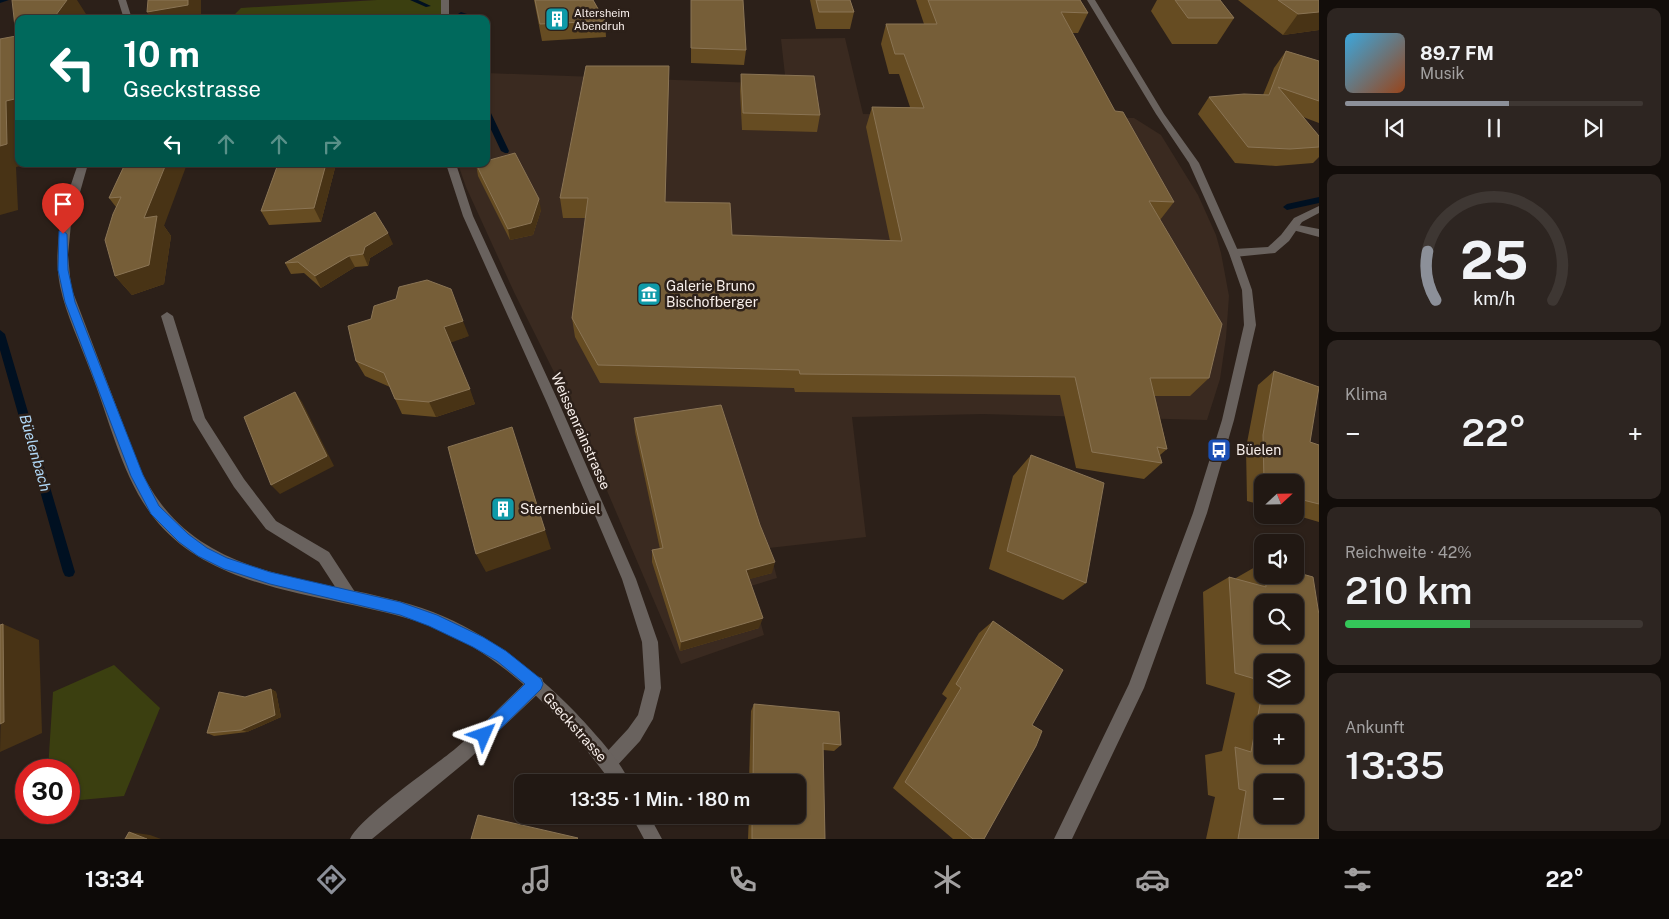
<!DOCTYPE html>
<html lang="de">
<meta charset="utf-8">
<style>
:root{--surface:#211813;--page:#2d2521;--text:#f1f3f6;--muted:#a2a0a0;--line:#3e3733;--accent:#8c9099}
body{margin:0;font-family:"Public Sans",sans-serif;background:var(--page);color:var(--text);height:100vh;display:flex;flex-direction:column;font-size:19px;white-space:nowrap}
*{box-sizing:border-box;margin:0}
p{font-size:16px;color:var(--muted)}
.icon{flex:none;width:28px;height:28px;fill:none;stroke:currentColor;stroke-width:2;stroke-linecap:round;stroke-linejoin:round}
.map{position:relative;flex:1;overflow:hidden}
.details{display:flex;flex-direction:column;gap:8px;padding:8px;background:#120d0a;width:350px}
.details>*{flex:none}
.hud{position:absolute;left:15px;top:15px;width:475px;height:152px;border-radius:10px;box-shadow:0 1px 4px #0004,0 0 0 1px var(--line);background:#00695c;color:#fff;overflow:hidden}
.needle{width:32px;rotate:68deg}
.controls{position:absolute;left:1254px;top:474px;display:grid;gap:10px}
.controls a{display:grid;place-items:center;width:50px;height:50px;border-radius:10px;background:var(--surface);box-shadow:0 1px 4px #0004,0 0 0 1px var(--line);font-size:25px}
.speed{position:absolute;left:15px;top:759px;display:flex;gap:10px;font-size:25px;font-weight:700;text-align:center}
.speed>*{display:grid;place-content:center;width:65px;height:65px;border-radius:50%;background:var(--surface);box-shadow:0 1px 4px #0004,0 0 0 1px var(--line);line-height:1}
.speed .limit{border:8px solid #d22;background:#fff;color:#111}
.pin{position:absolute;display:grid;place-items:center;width:42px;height:42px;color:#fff;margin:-51px -21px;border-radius:50% 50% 50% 0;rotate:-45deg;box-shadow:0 0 5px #0007}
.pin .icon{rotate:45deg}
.me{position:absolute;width:55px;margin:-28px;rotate:47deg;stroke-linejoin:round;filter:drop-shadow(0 0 4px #0008)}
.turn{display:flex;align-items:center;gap:18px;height:105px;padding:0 25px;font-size:22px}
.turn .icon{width:65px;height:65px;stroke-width:2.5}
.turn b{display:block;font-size:35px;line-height:42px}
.lanes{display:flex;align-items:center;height:48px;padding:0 25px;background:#0003;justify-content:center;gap:25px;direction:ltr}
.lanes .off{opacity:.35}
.big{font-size:38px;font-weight:600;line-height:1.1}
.details .widget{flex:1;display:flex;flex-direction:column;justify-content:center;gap:8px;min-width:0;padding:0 18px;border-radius:10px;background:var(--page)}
.details .dial{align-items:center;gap:0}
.dial svg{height:130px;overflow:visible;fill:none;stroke:var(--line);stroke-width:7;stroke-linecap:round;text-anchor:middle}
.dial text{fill:var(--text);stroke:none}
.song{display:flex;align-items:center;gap:15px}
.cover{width:60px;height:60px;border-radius:8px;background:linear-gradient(135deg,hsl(200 70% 55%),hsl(20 70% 35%))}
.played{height:5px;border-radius:2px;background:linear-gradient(90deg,var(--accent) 55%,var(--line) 55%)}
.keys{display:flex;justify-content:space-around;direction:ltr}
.heat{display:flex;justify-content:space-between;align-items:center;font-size:28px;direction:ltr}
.charge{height:8px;border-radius:4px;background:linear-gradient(90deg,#34c759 42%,var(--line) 0)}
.trip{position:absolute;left:514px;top:774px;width:292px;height:50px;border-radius:10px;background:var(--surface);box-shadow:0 1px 4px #0004,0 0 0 1px var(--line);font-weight:600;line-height:50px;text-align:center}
.dock{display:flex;height:80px;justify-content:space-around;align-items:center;background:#0d0a08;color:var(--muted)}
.dock .icon{width:35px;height:35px}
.dock .on{color:var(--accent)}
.dock b{font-size:22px;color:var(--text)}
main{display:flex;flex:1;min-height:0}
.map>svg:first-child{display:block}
.commercial{fill:#3a2a20}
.green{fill:#3b3f10}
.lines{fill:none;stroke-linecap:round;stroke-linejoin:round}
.stream{fill:#001021;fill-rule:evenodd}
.service{fill:#69625e;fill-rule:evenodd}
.minor{fill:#69625e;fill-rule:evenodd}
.tertiary{fill:#69625e;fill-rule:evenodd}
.wall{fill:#664c22;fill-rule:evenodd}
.shaded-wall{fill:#483315}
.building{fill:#765e38;stroke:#8a7454;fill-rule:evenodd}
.route{fill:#1a73e8;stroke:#114b97}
.labels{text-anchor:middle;stroke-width:5;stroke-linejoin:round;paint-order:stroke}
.far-poi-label{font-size:11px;fill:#f8efeb;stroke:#2c2019;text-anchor:start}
.poi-label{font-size:14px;fill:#f8efeb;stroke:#2c2019;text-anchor:start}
.street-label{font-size:14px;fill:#f8efeb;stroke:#2c2019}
.water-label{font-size:15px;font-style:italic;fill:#b1d8f7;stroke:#2c2019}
</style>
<main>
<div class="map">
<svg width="1319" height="839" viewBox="0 0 1319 839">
<rect width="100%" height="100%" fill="#2c2019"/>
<!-- commercial -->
<path class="commercial" d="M845,38l18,76 271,4 27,17 37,60 18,40 5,18 8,43 -3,42 -6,41 -13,41 -224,-6 -131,3 14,120 -97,11 8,30 -26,8 13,49 -83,29 -111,-260 -56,-112 -48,-105 -8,-23h28v-91l300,11 -5,-45z"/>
<!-- green -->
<path class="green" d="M377,0h68v19h-215l11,-11z
M114,665l46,43 -36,88 -55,5v-31h-21l5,-78z"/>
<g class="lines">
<!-- stream -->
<path class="stream" d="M0,0h9l-9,3z
M410,0h8l13,6 -5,1z
M461,12l9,3 2,4c-5,0 -10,-2 -14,-5z
M486,109l4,2 19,40 -1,2h-3l-4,-2 -15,-32z
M1319,197v6l-32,7 -4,-3 4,-3z
M0,330l5,4 70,238 -2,4 -4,1 -4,-1 -2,-4 -63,-222z"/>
<!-- service -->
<path class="service" d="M1293,224l26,5v8l-30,-8v-4z
M167,312l6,4 32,102 39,61 32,42 53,31 26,40 2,5 -2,5 -5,2 -5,-2 -26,-40 -53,-33 -32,-42 -41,-67 -32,-104z"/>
<!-- minor -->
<path class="minor" d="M441,0h8v19h-8z
M446,164h10l17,52 86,187 77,176 22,63 3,46 -8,31 -13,22 -26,28 -6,2 -6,-2 -2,-6 2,-6 26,-28 10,-14 7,-27 -3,-46 -20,-63 -75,-176 -84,-187z
M1319,206v7l-17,9 -13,19 -14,12 -41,4 -5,-4 5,-4 34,-2 13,-12 13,-17z
M536,676l6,2 2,6 -2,6 -74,70 -96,79h-22c9,-21 83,-72 105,-90 26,-22 50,-47 75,-71z"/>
<!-- tertiary -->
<path class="tertiary" d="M118,0h8l6,19h-8z
M1087,0h8l69,114 35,49 40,90 13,37 4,35 -22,95 -27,93 -63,175 -72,151h-18l75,-155 64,-171 29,-93 22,-95 -2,-35 -13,-37 -40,-90 -33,-49z
M78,164h10l-17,60 -3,31 3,32 68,179c55,124 186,106 294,146 54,21 101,58 141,99 15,16 49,52 55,71h-18c-47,-64 -107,-128 -183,-157 -86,-31 -205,-28 -269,-101 -36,-41 -48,-101 -68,-151 -10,-28 -25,-58 -31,-87 -8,-42 4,-83 18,-122z
M631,815h18l13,24h-18z"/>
</g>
<!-- wall -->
<path class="wall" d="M534,0h59l12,21 1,16 -64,4z
M691,0l55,50 -2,15 -53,-2z
M810,0h40l4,12 -4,17h-34z
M916,0h164l8,13 -10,20h-6l43,78 59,91 -14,18 49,158 -19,18h-35l12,53 -7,6 2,8 -18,16 -68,-11 -16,-73 -265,-3 -1,-4 -194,-5 -25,-46 -3,-19 14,-100h-23l-3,-20 109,-132 -4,136 67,33 158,6 -24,-114 6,-20h38l-11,-33h-10l-8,-30 5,-20h38z
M1157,0h63l14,18 -17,26h-45l-21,-33z
M1238,0h81v30l-36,5z
M1286,51l33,10v62l-16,-6 16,19v21l-6,6 -37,3 -41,-3 -37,-49 11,-17 54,-2 11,-27z
M741,74l79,41 -3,17 -75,-2 -2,-39z
M125,164l39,62 7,10 -7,48 -32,11 -17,-19 1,-69 -7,-9z
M278,164h58l-15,58 -52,3 -8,-14z
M476,164l65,46 -8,25 -23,5 -32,-64z
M393,244l-23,14 -2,8 -13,1 -34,21 -17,-15 -13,1 -6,-11z
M469,336l-19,6 25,62 -39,13 -34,-3 -7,-15 -5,-12 -25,-11 -9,-15z
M1274,371l36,71 9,3v77l-24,-7v-33h-33v23l-15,-4 -1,-53 12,-63z
M634,418l138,155 -23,6 10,49 -79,23 -28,-89v-12l8,-1 -25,-117z
M1031,455l55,128 -23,17 -74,-31 24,-93z
M1262,563v12h33l24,264h-113l9,-42 -7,-2 -3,-40 17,-4 13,-58 -29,-9 -3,-92 26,-15 7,2v-1zM1262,662l33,33h-33z
M993,621l39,104 -48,114h-31l-60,-51 54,-90 -5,-4 37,-61z
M271,689l5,3 5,25 -34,15 -33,4 -7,-3z
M754,704l87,41 -7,6 -11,-1 2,89h-77l1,-24h49v-33h-49l2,-71z"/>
<!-- shaded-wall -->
<path class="shaded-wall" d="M67,0h10l9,14 -4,5h-29z
M188,0h13v19h-50l-4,-7z
M1319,12v18l-36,5 15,-21z
M19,98v66h7v1l-10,2 2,43 -18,5v-69l6,-45z
M166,164h21l-23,62 7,10 -7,48 -32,11 -17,-19 29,-58z
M326,164h10l-15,58 -7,-14z
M539,199l2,11 -8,25 -23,5 -2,-11z
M388,233l5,11 -23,14 -2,8 -5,-12 2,-7z
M349,256l6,11 -34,21 -6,-12z
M463,321l6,15 -19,7 -6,-16z
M470,389l5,15 -39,13 -7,-15z
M295,392l7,10 32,64 -54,28 -9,-9z
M545,530l6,19 -65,23 -10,-18z
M775,562l-3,11 -29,8 3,-11z
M763,618l-4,10 -79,23 1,-9z
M3,624l36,16 3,93 -42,19z
M271,689l5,3 5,25 -34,15 -6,-2z
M129,832l21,3 11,4h-14z"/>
<!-- building -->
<path class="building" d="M12,0h55l-14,19h-34v79l-13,3 1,43 -7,2v-107l16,-3z
M148,0h40v5l-41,7z
M535,0h58l12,21 -65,3z
M691,0h52l3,50 -55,-2z
M816,0h34l4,12h-35z
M928,0h152l8,13 -27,-1 54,99 8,1 51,90 -25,-1 73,123 -13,54h-59l17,71 -10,-2 5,16 -70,-11 -17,-75 -275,-3 -1,-4 -201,-5 -26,-47 16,-120h-28l26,-132h83l-4,136 65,1 2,32 170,6 -30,-134 52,1 -20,-54h-9l-9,-30h51z
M1175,0h45l14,18h-46z
M1278,0h41v12l-21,2z
M1286,51l33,10v40l-41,-14 41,49v11l-29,2 -42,-2 -39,-50 35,-3 25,1z
M741,74l73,2 6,39 -77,-2z
M515,153l24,46 -8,24 -23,6 -32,-65h10v-3z
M125,164h41l-22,54 13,-2 -8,49 -34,11 -10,-36 8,-26 8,-17 -12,1z
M278,164h48l-12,44 -53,3z
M375,212l13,21 -23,14 -2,7 -14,2 -34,20 -17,-14 -13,1z
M427,280l24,9 12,32 -19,6 26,62 -41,13 -34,-3 -11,-26 -28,-12 -8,-35 23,-7 3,-13 22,-7 3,-12z
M1274,371l45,16 -9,55 9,3v59l-24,-6v-16h-31l-1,-47z
M295,392l32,64 -56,29 -27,-68z
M721,405l39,120 15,37 -29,8 17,48 -82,24 -29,-92 11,-2 -29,-130z
M512,427l33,103 -69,24 -28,-107z
M1031,455l73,28 -18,100 -79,-32z
M1295,572l18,5 6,38v224h-81l8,-48 -7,-2 -4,-42 16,5 11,-58v1h33v-33h-33v19l-27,-8 -6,-96 37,10 -1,-12h30zM1262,602h33v33h-33zM1262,722h33v33h-33zM1262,782h33v33h-33z
M993,621l70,49 -31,55 10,6 -6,15 -52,93h-11l-68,-57 56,-94 -5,-4z
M3,624l1,98 -4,2v-99z
M271,689l4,26 -34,15 -34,3 12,-41 26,5z
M754,704l85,8 2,33 -18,-2 2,96h-73v-24h46v-33h-45z
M478,815l100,23 -1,1h-106z
M129,832l18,7h-22z"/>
<!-- route -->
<path class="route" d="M59,231h4l4,3 1,36 7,32 68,173 16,31 29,28 19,14 20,10 43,14 130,30 37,13 46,22 23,14 35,28 2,5 -2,5 -52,51 -5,2 -6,-2 -2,-5 2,-5 47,-46 -28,-23 -24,-14 -44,-21 -29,-11 -130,-31 -46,-15 -26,-13 -19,-14 -28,-28 -20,-38 -66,-174 -7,-32z"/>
<!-- icons -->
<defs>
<g id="building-square" transform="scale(1.25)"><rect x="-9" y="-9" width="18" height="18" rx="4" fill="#0f9aa8" stroke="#2c2019"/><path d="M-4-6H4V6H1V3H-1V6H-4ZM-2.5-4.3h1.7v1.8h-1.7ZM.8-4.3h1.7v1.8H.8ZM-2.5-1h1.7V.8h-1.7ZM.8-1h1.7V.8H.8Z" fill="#fff"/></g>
<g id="museum-square" transform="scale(1.25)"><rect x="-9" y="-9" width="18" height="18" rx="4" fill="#0f9aa8" stroke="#2c2019"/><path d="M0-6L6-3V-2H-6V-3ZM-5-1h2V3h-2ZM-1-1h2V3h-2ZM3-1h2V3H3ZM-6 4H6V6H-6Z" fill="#fff"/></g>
<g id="bus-square" transform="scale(1.25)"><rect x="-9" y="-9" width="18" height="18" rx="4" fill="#1a4fb4" stroke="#2c2019"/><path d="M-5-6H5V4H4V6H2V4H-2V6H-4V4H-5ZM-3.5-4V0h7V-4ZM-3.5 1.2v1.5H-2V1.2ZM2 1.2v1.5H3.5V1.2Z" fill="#fff"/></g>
</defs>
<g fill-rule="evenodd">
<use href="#building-square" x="557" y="19"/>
<use href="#museum-square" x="649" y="294"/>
<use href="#bus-square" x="1219" y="450"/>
<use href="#building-square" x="503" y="509"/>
</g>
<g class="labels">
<!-- far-poi labels -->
<g class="far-poi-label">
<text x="574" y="17">Altersheim<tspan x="574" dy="13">Abendruh</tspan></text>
</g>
<!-- poi labels -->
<g class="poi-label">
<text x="666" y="291">Galerie Bruno<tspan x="666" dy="16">Bischofberger</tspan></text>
<text x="1236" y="455">Büelen</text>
<text x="520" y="514">Sternenbüel</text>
</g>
<!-- street labels -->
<g class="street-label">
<text transform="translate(581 431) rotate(66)" y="5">Weissenrainstrasse</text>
<text transform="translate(575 727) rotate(48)" y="5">Gseckstrasse</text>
</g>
<!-- water labels -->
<g class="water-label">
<text transform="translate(35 453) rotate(74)" y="5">Büelenbach</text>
</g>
</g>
</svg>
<div class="controls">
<a><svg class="needle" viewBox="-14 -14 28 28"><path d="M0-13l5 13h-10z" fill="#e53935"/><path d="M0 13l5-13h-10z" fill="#a2a0a0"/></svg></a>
<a><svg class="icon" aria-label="sound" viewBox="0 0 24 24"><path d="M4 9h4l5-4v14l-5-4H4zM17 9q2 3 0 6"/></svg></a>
<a><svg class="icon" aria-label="search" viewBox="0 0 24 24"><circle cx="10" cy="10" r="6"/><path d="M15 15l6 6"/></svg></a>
<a><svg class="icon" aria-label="layers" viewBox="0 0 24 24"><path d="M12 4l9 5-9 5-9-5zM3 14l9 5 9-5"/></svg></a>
<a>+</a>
<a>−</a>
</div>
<div class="speed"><div class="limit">30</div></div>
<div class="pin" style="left:63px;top:234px;background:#d93025"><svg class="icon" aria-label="arrive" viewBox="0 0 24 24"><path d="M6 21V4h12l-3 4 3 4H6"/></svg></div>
<svg class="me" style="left:484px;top:735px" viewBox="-20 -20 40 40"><path d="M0-17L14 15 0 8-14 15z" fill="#1a73e8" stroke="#fff" stroke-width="4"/></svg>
<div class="trip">13:35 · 1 Min. · 180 m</div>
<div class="hud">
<div class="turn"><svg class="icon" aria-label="left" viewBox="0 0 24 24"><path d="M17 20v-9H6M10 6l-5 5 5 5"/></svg><div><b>10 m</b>Gseckstrasse</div></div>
<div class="lanes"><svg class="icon" aria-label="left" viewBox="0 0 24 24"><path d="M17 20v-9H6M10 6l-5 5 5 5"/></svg><svg class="icon off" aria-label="ahead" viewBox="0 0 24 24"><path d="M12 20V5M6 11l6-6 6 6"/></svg><svg class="icon off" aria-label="ahead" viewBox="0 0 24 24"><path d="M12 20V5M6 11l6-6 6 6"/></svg><svg class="icon off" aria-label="right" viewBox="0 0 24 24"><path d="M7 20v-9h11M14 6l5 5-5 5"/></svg></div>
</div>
</div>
<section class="details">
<div class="widget">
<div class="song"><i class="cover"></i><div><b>89.7 FM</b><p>Musik</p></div></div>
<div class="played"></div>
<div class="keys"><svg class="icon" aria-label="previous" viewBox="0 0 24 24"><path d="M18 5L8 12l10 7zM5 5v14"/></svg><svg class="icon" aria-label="pause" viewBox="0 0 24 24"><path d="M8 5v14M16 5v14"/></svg><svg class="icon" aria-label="next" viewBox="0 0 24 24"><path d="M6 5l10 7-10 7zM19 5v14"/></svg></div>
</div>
<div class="widget dial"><svg viewBox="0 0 100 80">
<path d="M14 69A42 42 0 1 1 86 69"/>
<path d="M14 69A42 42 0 0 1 9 39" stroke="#8c9099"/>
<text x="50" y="56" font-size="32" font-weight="700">25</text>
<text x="50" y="72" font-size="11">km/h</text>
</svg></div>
<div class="widget"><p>Klima</p>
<div class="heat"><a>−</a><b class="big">22°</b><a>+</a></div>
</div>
<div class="widget"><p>Reichweite · 42%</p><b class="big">210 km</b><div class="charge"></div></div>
<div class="widget"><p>Ankunft</p><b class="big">13:35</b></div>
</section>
</main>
<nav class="dock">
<b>13:34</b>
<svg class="icon on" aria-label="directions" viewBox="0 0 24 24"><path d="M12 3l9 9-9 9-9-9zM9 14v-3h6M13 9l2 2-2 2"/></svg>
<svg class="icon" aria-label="music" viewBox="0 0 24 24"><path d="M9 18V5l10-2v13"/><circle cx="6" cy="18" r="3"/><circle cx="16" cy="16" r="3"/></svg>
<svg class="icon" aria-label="phone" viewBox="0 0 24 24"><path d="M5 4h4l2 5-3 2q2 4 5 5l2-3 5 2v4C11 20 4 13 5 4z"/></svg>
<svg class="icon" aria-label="climate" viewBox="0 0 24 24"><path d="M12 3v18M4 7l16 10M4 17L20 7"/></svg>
<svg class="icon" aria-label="car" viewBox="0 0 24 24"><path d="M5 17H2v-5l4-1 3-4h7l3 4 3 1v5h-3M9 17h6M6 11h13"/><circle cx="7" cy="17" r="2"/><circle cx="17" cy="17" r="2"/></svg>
<svg class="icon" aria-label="filters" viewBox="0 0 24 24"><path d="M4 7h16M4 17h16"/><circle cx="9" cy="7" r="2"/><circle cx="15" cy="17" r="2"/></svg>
<b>22°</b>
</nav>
